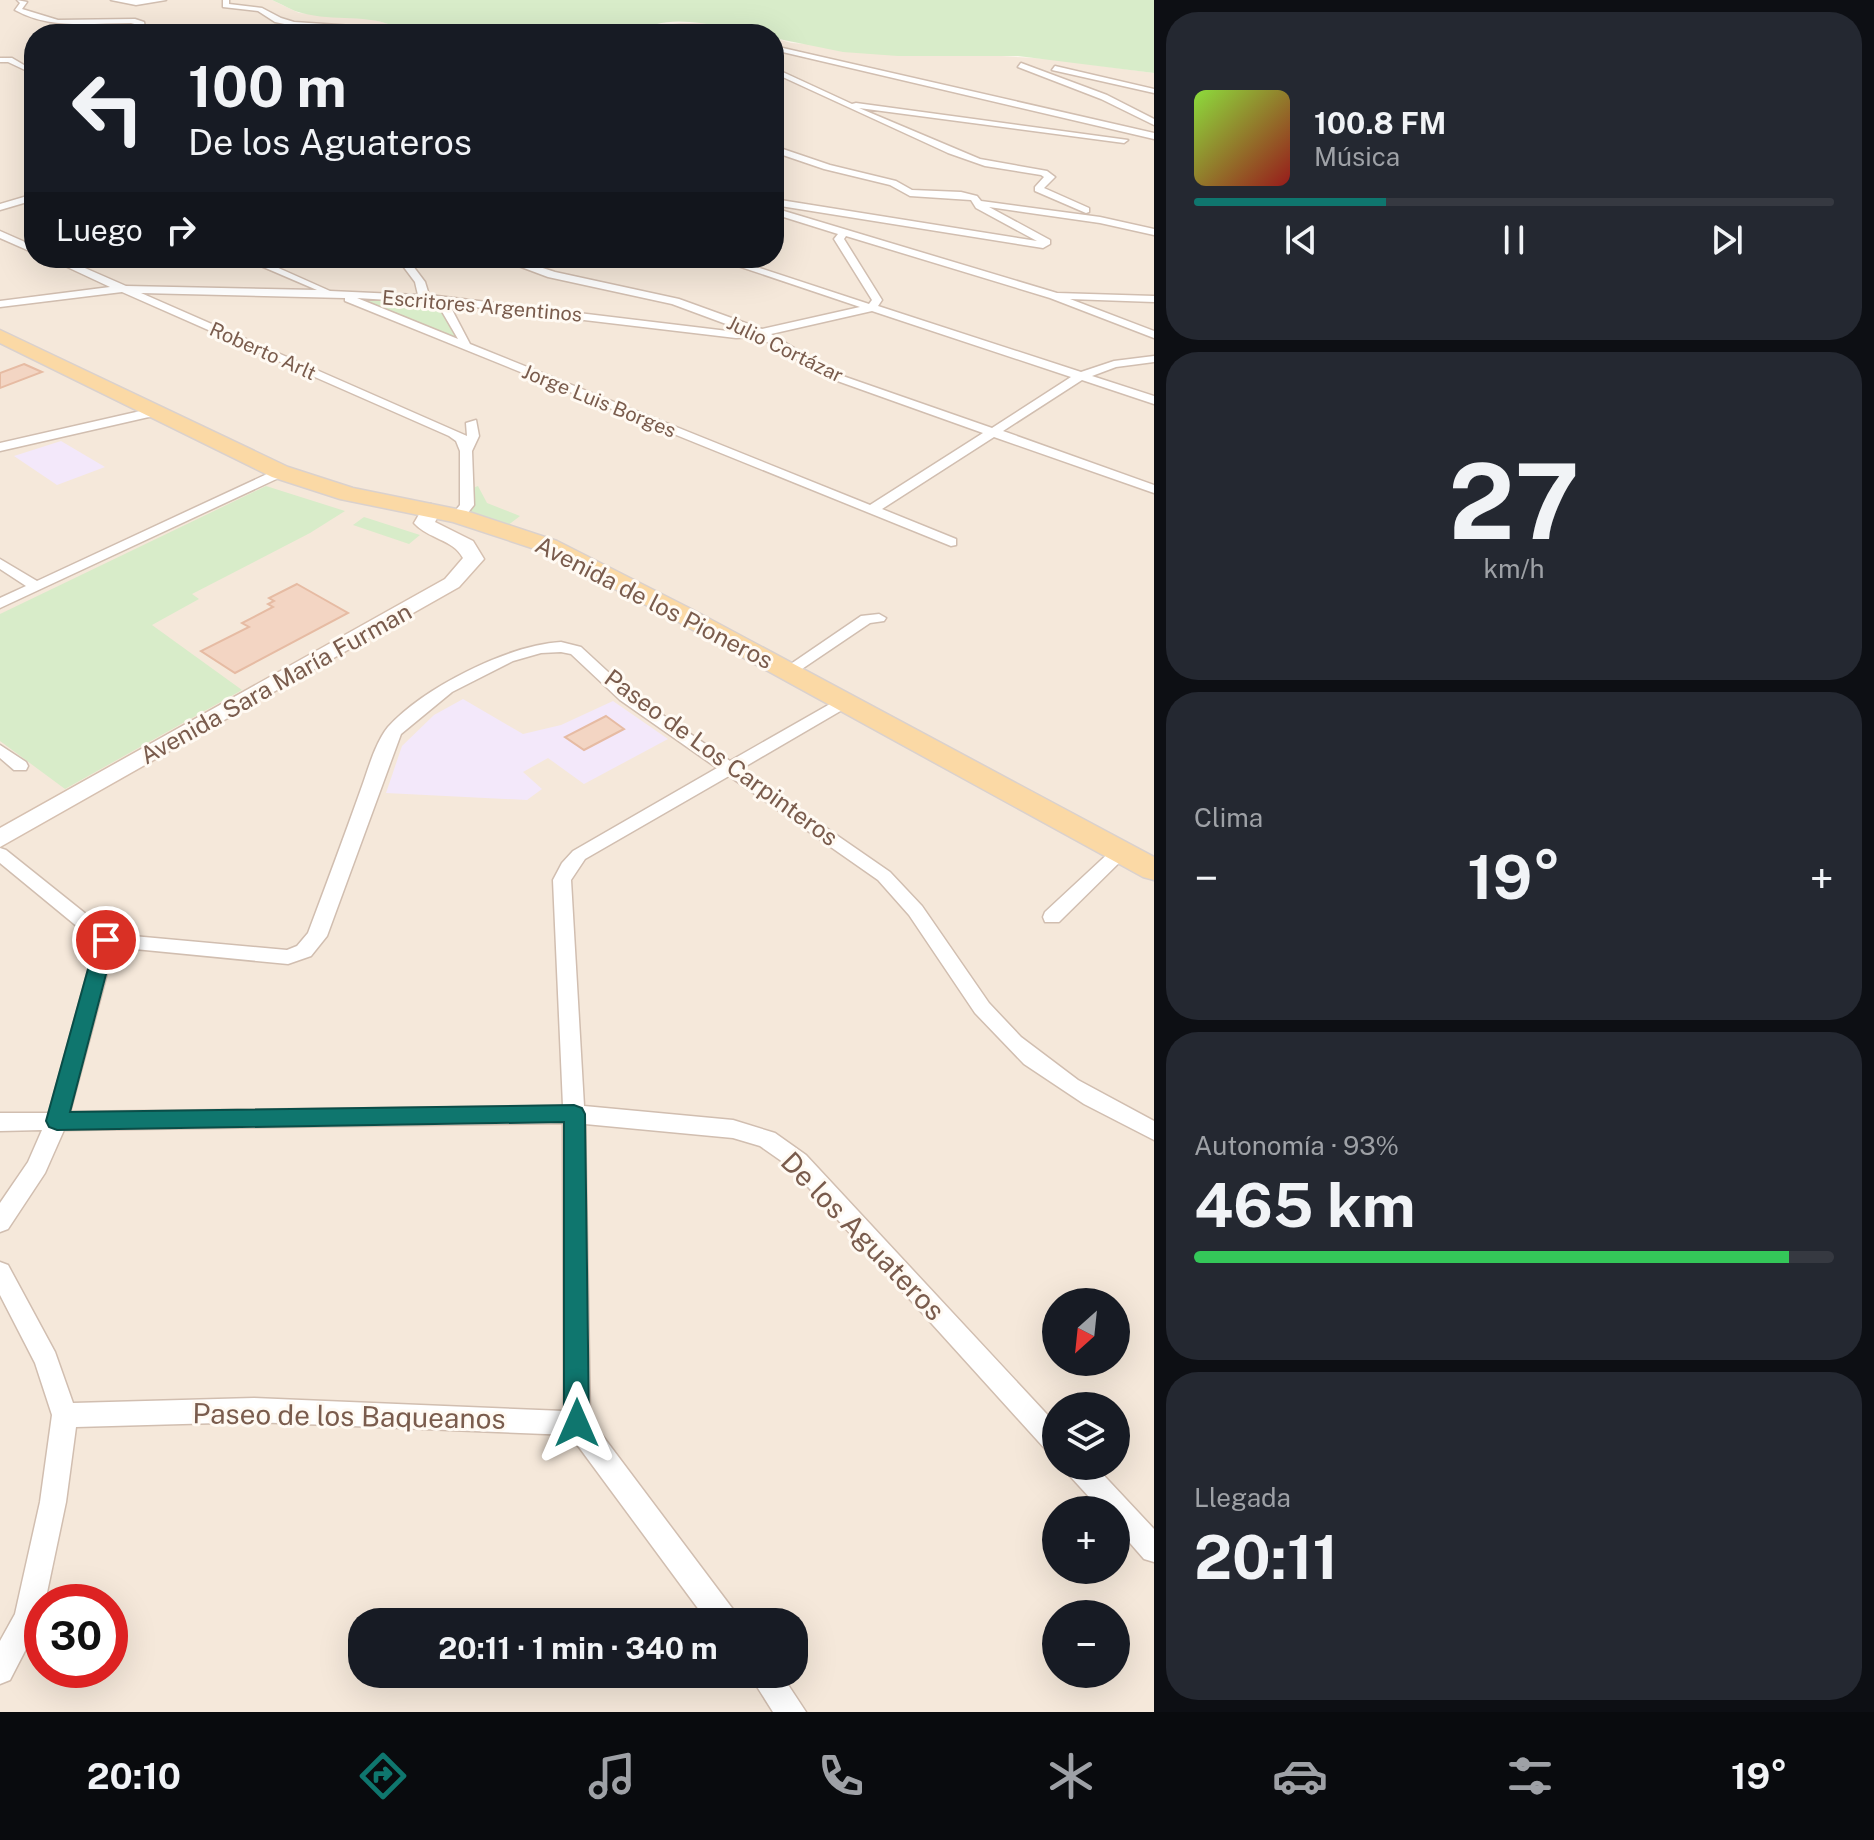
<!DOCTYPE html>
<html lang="es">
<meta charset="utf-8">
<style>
:root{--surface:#171b24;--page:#242831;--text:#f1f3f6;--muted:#9ea1a6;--line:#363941;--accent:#0f766e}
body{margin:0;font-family:"Public Sans",sans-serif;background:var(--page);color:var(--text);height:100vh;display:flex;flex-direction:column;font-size:30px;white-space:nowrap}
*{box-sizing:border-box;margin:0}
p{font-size:26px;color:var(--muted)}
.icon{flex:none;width:44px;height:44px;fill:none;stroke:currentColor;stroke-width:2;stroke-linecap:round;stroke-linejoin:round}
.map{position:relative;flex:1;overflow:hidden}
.panel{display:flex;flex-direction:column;gap:12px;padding:12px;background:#0d0f14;width:720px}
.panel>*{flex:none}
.top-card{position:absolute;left:24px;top:24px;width:760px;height:244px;border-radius:32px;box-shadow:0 8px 32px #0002;background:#171b24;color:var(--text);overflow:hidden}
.needle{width:52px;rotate:207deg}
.buttons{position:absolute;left:1042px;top:1288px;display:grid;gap:16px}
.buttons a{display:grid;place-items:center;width:88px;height:88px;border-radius:50%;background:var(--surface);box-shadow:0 8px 32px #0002;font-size:40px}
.speed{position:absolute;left:24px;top:1584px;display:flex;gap:16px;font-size:40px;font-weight:700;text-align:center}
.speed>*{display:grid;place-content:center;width:104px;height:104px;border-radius:50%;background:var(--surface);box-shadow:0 8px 32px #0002;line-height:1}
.speed .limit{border:12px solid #d22;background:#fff;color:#111}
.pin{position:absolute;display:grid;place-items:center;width:68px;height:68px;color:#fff;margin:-34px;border:4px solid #fff;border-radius:50%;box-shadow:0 2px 8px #0007}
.me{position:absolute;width:88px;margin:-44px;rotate:0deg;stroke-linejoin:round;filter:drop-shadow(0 0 6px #0008)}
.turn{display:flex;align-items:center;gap:28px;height:168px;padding:0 32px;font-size:36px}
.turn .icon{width:104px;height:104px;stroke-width:2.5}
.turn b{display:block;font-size:56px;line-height:68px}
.then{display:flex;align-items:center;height:76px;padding:0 32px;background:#0003;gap:16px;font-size:30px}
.big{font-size:60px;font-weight:700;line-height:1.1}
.panel .card{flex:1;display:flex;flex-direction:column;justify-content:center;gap:12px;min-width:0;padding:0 28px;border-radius:32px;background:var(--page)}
.panel .dial{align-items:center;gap:0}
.dial b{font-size:104px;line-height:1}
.song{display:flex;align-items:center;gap:24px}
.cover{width:96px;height:96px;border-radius:12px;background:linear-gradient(135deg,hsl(90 70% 55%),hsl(0 70% 35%))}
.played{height:8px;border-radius:4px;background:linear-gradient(90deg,var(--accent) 30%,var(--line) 30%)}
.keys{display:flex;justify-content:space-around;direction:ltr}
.heat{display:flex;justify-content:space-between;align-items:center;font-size:44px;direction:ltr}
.charge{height:12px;border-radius:6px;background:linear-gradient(90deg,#34c759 93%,var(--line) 0)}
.trip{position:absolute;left:348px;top:1608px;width:460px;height:80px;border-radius:32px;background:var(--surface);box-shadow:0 8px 32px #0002;font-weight:700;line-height:80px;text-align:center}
.tab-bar{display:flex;height:128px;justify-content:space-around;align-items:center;background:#090b0e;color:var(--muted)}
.tab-bar .icon{width:56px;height:56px}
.tab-bar .current{color:var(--accent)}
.tab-bar b{font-size:36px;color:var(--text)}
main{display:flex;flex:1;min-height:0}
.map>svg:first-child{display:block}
.residential{fill:#f5e8da;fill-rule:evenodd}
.education{fill:#f3e8fa}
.green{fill:#d8ecc9}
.building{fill:#f3d5c3;stroke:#e6bba3;stroke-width:2}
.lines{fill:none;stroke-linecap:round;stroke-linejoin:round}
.street-casing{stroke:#d1beb0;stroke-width:3}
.secondary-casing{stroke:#d6c0b0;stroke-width:3}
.primary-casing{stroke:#dad1cd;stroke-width:3}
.street{fill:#fff;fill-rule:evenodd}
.secondary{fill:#fff;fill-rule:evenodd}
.primary{fill:#fbd9a5;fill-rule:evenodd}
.route{fill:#0f766e;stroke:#0a4d48;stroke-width:2}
.labels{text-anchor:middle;stroke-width:6;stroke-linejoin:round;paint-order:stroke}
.far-street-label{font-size:20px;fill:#7a5c4d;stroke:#fffaf3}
.street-label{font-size:24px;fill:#7a5c4d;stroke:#fffaf3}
.near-street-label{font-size:28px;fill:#7a5c4d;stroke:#fffaf3}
</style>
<main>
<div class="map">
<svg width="1154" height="1712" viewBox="0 0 1154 1712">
<rect width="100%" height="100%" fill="#fdf6ec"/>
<!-- residential -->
<path class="residential" d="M0,0h272l27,13 68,5 22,6 9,4 1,6h-365v224h740v-220l17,5 259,16 104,14v1639h-1154zM1056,1302h60v60h-60zM1056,1406h60v60h-60zM1056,1510h60v60h-60zM42,1602h68v68h-68zM1056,1614h60v60h-60zM362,1622h432v52h-432z
M680,23h29l51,11h-124l8,-6z"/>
<!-- education -->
<path class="education" d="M61,441l44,26 -48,18 -43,-29z
M463,699l60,35 38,-9 52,-24 55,38 -84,45 -36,-26 -25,14 19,17 -15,11 -141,-7 16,-47 32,-31z"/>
<!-- green -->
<path class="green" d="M272,0h882v73l-136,-17h-120l-55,-4 -69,-14v-4c-40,0 -102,-28 -138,0h-237l-1,-6c-30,-15 -64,-6 -96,-15 -10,-2 -20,-9 -30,-13z
M350,299l87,4 21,35 -3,2z
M266,486l79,25 -35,22 -118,61 7,5 -47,26 90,65 -177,99 -65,-48v-127z
M478,486l9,17 33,13 -13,10 -42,-12 5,-25z
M364,517l56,18 -11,9 -56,-19z"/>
<!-- building -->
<path class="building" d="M24,364l18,8 -42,16v-15z
M297,584l51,29 -113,60 -34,-22 48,-24 -7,-4 31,-16 -5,-3 6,-3 -5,-3z
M606,716l18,13 -40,21 -19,-13z"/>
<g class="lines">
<!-- street casing -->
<g class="street-casing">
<path id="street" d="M17,0l10,2 -5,7 36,11 77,-1 9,3 2,12h-8v-9l-7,-2c-40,0 -80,7 -116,-13l5,-7z
M111,0h55l-30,5z
M223,0h6v4l33,4 19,10 13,4 74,5 7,3 -2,4h-8l2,-3 -73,-5 -19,-4 -17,-11 -35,-4z
M686,28l29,6 -32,-2z
M774,46l380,87v6l-380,-89z
M0,58h12l17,10 -4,2 -17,-8h-8z
M1021,63l86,32 47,24v6l-53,-26 -83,-32z
M1055,66l99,23v4l-102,-23z
M774,68l78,36 4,-1 272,37 -4,3 -265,-35 121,51 67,12 8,6 -11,11 45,20v4l-3,1 -51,-22v-4l9,-10 -3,-2 -56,-9 -37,-13 -174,-80z
M774,146l56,19 66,16 16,9 49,2 16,4 4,5 119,16 54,12v6l-54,-12 -111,-16 61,33v4l-7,4 -269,-43v-6l263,42 -61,-33 -5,-8 -61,-4 -20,-11 -66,-16 -50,-17z
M34,194v6l-34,10v-6z
M774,208l283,85 97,3v6l-84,-3 84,32v7l-104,-40 -204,-62 -2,3 38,61 -4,6 203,66 33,-11 40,-5v6l-38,5 -24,9 62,20v8l-72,-24 -79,51 151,54v8l-160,-56 -112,72 74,30v6l-5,1 -606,-245v-3l-204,-5 326,143 -1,-13 10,-3 3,16 -7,15 2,54 -11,14 -5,1 -7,-4 9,-11v-54l-4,-10 -7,-5 -327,-144 -122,15v-6l110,-14 -62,-29h14l64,28 191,4 -75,-32h14l74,33 88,4 -3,-13 -18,-24h10l18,24 4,13 307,37 9,-1 -73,-27 -124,-27 -51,-19h15l43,14 124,27 83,30 98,-22 -146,-49h15l140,46 3,-4 -38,-61 4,-5 -64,-20zM357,298l80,5 21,36zM449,304l287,34 23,-1 70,41 154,55 -113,72 -400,-161zM872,311l199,66 -79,51 -155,-54 -66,-40z
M0,231l34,15v7l-34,-15z
M158,407l6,4 -2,3 -162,37v-8z
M280,468l7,4 -2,3 -285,133v-10l26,-12 -26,-17v-10l37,22z
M879,614l7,4 -2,3 -14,2 -77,52 -6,2 -8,-5 82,-56z
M561,642l20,5 51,47 98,67 107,-61h12l2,3 -2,3 -108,63 149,103 32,34 67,97 32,34 57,43 76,41v19l-70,-36 -60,-40 -49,-51 -66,-98 -31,-35 -149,-104 -144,83 -14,21 13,226 149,14 42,13 31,22 250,269v30l-9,-3 -257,-284 -30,-21 -27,-8 -148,-14 5,295 145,193 4,10h-31l-138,-187 -316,-13 -178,5 -10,75 -21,100h-3v16l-32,62 -10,4v-43l15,-27 25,-112 12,-87 -17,-52 -35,-68v-33l8,3 47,87 18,51 181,-5 310,13 -1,-288 -499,7 -19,43 -37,56 -8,3v-29l28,-41 14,-32 -42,1v-18h49l47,-171 -96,-79v-15l6,2 105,84 176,16 10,-4 11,-13c18,-48 36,-96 53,-144 7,-19 14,-46 27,-62 35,-39 120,-82 173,-85zM561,652l10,2 49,46 97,68 -144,83 -11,12 -9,17 10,226 -493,6 44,-165 174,17 23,-8 16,-20 74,-202 51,-42 61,-31 28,-8z
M0,745l26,17 2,4 -2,4h-12l-14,-12z
M1120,846l9,6 -3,4 -67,66h-14l-2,-5 2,-5 69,-64z
M1065,1466h30l59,63v33l-10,-3 -28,-32v-17h-15l-32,-35z
M749,1674h32l25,38h-33z"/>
</g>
<!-- secondary casing -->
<g class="secondary-casing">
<path id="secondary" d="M431,504l10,6 -6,12 38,19 11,18 -25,28 -459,260v-19l445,-249 18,-21c-10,-19 -35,-19 -49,-35l10,-17z"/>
</g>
<!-- primary casing -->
<g class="primary-casing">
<path id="primary" d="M0,330l288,137 65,21 113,23 91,30 134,68 463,248v23l-11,-3 -470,-258 -132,-68 -88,-29 -113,-23 -68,-22 -272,-134z"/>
</g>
<!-- street -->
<use href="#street" class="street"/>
<!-- secondary -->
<use href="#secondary" class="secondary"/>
<!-- primary -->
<use href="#primary" class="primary"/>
</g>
<!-- route -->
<path class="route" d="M106,933l9,7 -45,172 504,-7 8,3 3,6 4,309 -3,8 -9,4 -9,-4 -4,-8v-301l-507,8 -8,-3 -3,-6 50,-181z"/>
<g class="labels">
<!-- far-street labels -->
<g class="far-street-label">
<text transform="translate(482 306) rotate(5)" y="7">Escritores Argentinos</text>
<text transform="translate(785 349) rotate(26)" y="7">Julio Cortázar</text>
<text transform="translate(263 351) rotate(24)" y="7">Roberto Arlt</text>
<text transform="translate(599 401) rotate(22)" y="7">Jorge Luis Borges</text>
</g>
<!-- street labels -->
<g class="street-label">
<text transform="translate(654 603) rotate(27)" y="8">Avenida de los Pioneros</text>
<text transform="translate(276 684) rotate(-29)" y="8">Avenida Sara María Furman</text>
<text transform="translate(721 758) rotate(36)" y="8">Paseo de Los Carpinteros</text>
</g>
<!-- near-street labels -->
<g class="near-street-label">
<text transform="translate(863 1236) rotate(46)" y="10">De los Aguateros</text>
<text transform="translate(349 1416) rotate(1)" y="10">Paseo de los Baqueanos</text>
</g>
</g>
</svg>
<div class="buttons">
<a><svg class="needle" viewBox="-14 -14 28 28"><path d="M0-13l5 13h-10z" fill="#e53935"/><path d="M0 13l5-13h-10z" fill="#9ea1a6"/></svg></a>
<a><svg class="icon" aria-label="layers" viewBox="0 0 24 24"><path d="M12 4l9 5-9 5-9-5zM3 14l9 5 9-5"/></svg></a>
<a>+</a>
<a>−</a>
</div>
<div class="speed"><div class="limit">30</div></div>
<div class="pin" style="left:106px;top:940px;background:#d93025"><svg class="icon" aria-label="arrive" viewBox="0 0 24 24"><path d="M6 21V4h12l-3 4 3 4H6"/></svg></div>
<svg class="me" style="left:577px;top:1423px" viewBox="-20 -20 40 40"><path d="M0-17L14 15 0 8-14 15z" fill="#0f766e" stroke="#fff" stroke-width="4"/></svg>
<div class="trip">20:11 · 1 min · 340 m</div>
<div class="top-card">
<div class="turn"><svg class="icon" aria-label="left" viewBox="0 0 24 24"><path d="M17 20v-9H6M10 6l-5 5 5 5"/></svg><div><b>100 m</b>De los Aguateros</div></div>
<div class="then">Luego<svg class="icon" aria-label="right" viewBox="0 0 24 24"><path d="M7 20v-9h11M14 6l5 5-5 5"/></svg></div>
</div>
</div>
<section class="panel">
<div class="card">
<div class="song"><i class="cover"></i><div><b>100.8 FM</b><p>Música</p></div></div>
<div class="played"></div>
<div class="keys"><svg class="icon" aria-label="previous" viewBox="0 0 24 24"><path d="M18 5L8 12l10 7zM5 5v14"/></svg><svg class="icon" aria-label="pause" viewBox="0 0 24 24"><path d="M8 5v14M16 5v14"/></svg><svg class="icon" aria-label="next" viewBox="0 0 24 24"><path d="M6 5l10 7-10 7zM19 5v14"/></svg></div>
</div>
<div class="card dial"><b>27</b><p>km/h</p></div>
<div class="card"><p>Clima</p>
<div class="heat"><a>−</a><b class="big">19°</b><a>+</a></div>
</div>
<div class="card"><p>Autonomía · 93%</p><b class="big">465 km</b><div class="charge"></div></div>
<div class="card"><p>Llegada</p><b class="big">20:11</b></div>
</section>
</main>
<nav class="tab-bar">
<b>20:10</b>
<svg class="icon current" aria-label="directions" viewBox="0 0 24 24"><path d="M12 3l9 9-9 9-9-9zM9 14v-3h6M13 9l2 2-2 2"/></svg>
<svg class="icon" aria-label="music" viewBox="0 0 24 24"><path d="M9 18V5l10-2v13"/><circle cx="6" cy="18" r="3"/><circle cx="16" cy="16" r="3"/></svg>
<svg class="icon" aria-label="phone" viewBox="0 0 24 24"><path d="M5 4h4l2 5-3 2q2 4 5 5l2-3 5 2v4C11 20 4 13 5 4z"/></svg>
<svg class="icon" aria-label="climate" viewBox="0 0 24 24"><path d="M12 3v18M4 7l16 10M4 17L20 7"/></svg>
<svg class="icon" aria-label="car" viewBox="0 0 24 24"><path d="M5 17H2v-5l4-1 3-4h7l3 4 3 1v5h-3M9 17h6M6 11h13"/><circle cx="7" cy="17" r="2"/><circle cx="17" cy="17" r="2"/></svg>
<svg class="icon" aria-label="filters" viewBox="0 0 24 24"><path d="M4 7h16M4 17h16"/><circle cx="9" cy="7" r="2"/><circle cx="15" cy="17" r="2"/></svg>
<b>19°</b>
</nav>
